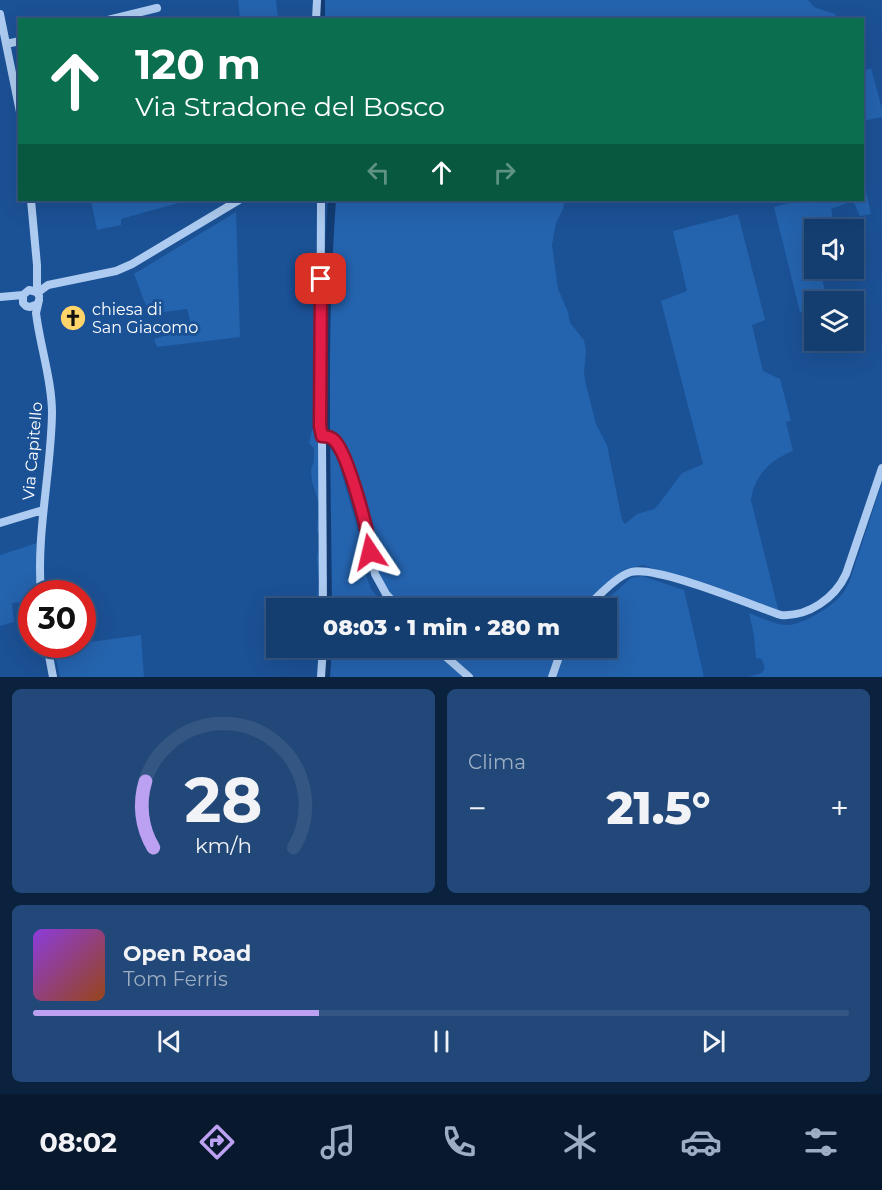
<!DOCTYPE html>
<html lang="it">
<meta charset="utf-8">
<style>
:root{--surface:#143d70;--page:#214878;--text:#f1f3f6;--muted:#9daec3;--line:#335683;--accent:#bca0f2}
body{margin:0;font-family:Montserrat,sans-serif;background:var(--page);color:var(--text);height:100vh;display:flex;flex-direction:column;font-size:22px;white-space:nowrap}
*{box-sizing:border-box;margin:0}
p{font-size:20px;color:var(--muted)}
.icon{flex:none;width:33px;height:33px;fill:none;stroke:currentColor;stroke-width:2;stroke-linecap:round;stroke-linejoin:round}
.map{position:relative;height:677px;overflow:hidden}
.panel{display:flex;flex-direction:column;gap:12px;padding:12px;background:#0b223e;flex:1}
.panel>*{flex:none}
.hud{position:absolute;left:18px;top:18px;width:846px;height:183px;border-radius:0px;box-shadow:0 6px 24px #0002,0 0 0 2px var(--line);background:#0b6e4f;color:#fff;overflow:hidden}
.controls{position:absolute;left:804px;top:219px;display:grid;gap:12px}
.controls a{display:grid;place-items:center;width:60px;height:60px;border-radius:0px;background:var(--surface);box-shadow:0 6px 24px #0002,0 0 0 2px var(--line);font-size:30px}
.speed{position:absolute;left:18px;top:580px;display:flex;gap:12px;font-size:30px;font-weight:700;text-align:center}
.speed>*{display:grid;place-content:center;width:78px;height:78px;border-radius:50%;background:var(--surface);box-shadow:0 6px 24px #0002,0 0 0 2px var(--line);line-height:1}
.speed .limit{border:9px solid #d22;background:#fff;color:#111}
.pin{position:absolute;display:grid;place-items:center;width:51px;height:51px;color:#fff;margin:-26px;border-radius:12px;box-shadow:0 3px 9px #0006}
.me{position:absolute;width:66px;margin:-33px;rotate:350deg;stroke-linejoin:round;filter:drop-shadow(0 0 4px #0008)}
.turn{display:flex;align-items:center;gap:21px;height:126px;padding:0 18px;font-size:27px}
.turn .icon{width:78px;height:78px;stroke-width:2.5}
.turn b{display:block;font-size:42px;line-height:51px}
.lanes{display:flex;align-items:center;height:57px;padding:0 18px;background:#0003;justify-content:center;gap:30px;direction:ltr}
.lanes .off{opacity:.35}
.big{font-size:45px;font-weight:800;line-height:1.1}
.panel .widget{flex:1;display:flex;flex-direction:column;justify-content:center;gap:9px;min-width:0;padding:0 21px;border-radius:9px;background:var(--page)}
.panel .dial{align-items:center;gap:0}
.dial svg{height:156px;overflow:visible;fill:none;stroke:var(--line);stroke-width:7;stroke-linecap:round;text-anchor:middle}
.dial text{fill:var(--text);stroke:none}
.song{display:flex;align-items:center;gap:18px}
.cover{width:72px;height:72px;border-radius:9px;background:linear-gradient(135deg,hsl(270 70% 55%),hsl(20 70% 35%))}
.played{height:6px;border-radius:3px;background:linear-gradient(90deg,var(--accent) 35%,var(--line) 35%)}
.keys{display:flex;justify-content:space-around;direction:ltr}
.heat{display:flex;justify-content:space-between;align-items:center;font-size:33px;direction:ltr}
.panel .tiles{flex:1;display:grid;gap:12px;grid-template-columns:1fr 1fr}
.widget:last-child{grid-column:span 2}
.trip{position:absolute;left:266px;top:598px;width:351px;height:60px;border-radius:0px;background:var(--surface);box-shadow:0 6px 24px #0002,0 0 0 2px var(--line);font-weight:800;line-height:60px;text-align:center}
.tab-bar{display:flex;height:96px;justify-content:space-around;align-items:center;background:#08182d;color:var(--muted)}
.tab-bar .icon{width:42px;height:42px}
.tab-bar .current{color:var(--accent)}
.tab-bar b{font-size:27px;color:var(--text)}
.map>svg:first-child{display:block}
.green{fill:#2463ae}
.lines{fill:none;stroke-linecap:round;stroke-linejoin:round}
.canal{stroke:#123c73;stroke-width:8}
.minor{stroke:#adcbf0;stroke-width:8}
.route-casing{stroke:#92132f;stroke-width:15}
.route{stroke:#e11d48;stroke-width:10}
.labels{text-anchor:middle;stroke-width:6;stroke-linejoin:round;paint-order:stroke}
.poi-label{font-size:16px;fill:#fff;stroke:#1b5195;text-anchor:start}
.street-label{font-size:16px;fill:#fff;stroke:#1b5195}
</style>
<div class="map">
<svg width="882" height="677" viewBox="0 0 882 677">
<rect width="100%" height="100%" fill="#1b5195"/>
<!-- green -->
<path class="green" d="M238,0h38l2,19h-38z
M324,0h484l6,7 21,7 2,5 -514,1z
M871,68l11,41v8l-19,4v-50z
M863,178l8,36 -11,2 -7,-15 -22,8 4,20 -21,1v38l5,1 9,32 -14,1v12l-14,-2 -26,-105 27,-7h61z
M91,200h98l-68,19v6l-24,5z
M333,200h232l-2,9 -7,14 -4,22 6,44 10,23 2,11 14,17 2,11 -2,22 2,12 10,39 11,21 15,75 3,4 12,-10 17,-5 4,-4 24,-32 21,-9 -42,-163 26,-10 -14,-60 65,-17 27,106 -13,5 11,46 17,8 11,42 -5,1 7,29c-22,8 -39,25 -42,49l28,113 -136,-48 -17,4 -46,40h-178l-22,-25 -12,-55 -34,-91 -7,-11 1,-178z
M236,212l4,125 -83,10 -3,-8 38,-12 -5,-18 -38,5 -15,-40z
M316,429l10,15 11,13 21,74 9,47 4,11 16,20h-72l4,-27 -2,-23 3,-22 -3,-7 2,-26 -7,-23 -1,-11 3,-10v-12l-5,-5 3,-13z
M882,483v194h-133l12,-4 4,-4 -3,-10 -6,-1 -2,-22 -5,-23c11,4 24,11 37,12 15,1 48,-19 57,-32 3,-4 5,-9 7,-13z
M37,543l-1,51h-4l-1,7 -19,2 2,19 -14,4v-71z
M642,576l42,14 20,87h-387l1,-29h108l3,3h13l-2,-3h115l-1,4h10l2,-4h40v-39h-10l35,-31z
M141,635l3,42h-84l-6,-29 28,-3 1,-2z"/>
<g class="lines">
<!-- canal -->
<path class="canal" d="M321,20v-20
M328,609c-1,-136 -6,-274 4,-409
M326,677l2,-29"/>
<!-- minor -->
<path class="minor" d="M0,14l20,98
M108,20l49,-12
M316,20l1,-20
M6,44l14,-3
M31,200l6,65v27
M321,200l-1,226 2,10 1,173
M37,293l11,-8 68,-14 16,-7 107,-64
M39,296l-2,-4 -8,-2 -6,5v8l3,3 4,1 8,-3 1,-4
M0,297l23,-2
M39,300l-3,13c4,33 16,67 16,100 -1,61 -16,120 -11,181
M322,436h7l6,5 9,15 23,75 8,43 11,20 14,15
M0,523l43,-13
M584,609c12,-10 32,-33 47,-37 25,-7 120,33 150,43 27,2 54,-17 65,-41l36,-106
M47,645l6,32
M436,648l33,29
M321,677l2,-29
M552,677l10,-29"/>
</g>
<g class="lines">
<!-- route casing -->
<g class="route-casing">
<path id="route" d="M321,279l-1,147 2,10c6,0 9,1 13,5 13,14 34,91 35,111"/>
</g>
<!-- route -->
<use href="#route" class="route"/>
</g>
<!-- icons -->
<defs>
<g id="church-disc" transform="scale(1.35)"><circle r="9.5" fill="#ffd46b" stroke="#1b5195"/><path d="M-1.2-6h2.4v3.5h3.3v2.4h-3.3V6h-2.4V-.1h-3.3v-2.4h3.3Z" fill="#111"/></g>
</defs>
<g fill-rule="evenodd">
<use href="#church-disc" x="73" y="318"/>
</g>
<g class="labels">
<!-- poi labels -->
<g class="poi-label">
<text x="92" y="315">chiesa di<tspan x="92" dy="18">San Giacomo</tspan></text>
</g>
<!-- street labels -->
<g class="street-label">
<text transform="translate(32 451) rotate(-85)" y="6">Via Capitello</text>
</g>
</g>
</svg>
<div class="controls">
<a><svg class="icon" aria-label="sound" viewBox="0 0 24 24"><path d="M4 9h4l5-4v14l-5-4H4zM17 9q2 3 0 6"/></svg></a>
<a><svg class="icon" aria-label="layers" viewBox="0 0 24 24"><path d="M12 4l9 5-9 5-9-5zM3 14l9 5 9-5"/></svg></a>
</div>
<div class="speed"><div class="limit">30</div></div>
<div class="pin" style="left:321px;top:279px;background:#d93025"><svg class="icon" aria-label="arrive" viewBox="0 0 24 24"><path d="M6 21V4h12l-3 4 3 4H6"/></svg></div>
<svg class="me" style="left:370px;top:552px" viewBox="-20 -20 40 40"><path d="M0-17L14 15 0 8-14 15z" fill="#e11d48" stroke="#fff" stroke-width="4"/></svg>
<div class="trip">08:03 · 1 min · 280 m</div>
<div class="hud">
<div class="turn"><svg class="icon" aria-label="ahead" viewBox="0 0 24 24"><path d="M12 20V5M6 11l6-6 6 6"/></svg><div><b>120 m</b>Via Stradone del Bosco</div></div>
<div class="lanes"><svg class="icon off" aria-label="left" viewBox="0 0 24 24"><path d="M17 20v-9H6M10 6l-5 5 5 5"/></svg><svg class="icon" aria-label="ahead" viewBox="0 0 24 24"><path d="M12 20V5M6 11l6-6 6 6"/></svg><svg class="icon off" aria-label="right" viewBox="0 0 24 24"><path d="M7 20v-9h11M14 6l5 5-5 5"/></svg></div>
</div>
</div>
<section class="panel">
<div class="tiles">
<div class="widget dial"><svg viewBox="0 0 100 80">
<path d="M14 69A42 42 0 1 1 86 69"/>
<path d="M14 69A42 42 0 0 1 10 35" stroke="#bca0f2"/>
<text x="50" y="56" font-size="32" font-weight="700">28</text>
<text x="50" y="72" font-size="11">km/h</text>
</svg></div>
<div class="widget"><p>Clima</p>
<div class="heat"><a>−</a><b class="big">21.5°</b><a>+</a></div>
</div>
<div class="widget">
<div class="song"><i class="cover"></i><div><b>Open Road</b><p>Tom Ferris</p></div></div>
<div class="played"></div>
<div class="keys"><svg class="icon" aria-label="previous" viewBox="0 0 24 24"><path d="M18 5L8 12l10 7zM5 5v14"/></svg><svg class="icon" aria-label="pause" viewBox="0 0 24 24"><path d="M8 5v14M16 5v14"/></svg><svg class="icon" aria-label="next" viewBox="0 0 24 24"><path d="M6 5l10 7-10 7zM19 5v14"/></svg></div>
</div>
</div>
</section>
<nav class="tab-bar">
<b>08:02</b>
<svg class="icon current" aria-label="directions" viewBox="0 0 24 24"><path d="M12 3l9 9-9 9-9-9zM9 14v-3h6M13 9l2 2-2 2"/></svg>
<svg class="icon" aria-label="music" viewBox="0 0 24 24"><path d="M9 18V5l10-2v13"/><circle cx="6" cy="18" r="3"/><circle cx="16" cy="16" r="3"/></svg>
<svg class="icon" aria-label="phone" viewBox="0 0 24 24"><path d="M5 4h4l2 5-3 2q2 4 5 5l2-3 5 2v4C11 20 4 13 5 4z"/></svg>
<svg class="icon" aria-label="climate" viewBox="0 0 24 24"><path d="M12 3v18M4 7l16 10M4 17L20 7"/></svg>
<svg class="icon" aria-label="car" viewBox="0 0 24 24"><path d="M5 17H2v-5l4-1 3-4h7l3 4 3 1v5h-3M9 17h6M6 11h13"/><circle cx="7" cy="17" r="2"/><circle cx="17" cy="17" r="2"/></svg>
<svg class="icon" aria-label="filters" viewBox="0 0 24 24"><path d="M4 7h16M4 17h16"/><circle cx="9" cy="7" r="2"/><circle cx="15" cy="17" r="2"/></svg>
</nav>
